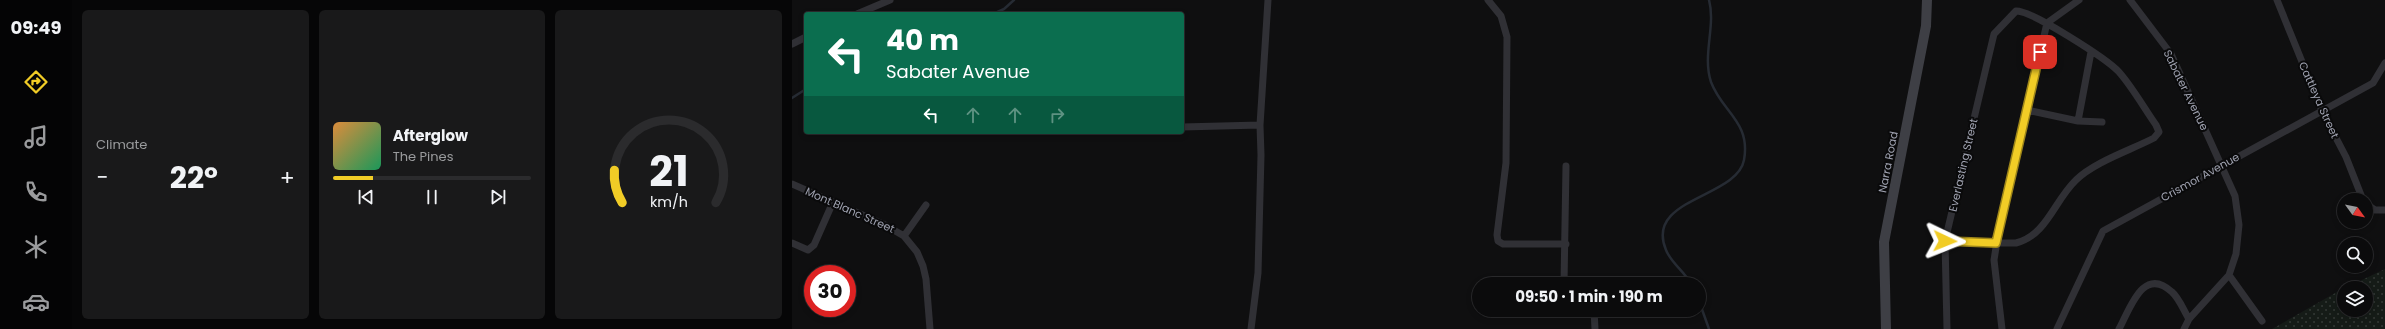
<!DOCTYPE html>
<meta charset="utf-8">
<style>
:root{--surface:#0b0b0c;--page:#19191a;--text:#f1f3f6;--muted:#9a9b9d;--line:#2b2b2d;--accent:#f1cc26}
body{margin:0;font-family:Poppins,sans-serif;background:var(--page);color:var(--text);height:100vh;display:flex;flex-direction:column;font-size:15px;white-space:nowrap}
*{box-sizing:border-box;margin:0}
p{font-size:13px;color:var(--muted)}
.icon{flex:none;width:22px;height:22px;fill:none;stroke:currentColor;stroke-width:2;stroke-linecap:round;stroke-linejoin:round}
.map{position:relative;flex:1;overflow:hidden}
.details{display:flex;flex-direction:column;gap:10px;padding:10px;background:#060607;width:720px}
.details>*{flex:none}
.banner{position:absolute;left:12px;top:12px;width:380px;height:122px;border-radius:4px;box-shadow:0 2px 6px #0003,0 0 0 1px var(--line);background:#0b6e4f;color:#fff;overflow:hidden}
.needle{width:26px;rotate:123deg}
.controls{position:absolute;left:1545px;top:193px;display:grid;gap:8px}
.controls a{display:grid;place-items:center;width:36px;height:36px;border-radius:50%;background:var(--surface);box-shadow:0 2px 6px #0003,0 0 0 1px var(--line);font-size:20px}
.speed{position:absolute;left:12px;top:265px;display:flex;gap:8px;font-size:20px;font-weight:700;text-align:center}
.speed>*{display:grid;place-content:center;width:52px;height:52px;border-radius:50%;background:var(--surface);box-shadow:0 2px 6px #0003,0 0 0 1px var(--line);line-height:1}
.speed .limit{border:6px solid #d22;background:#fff;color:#111}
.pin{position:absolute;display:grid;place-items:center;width:34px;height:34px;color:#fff;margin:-17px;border-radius:8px;box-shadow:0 2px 6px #0006}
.me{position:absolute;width:44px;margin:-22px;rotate:92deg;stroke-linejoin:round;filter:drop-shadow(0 0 3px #0008)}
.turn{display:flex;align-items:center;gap:14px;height:84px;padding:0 16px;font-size:18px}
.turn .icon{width:52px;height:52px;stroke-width:2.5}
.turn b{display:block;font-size:28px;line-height:34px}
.lanes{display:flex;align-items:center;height:38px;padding:0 16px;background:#0003;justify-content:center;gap:20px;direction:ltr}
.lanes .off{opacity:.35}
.big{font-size:30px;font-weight:700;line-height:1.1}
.details .card{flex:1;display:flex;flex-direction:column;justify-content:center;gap:6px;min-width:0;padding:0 14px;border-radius:6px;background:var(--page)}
.details .dial{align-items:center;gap:0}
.dial svg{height:104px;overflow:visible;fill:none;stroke:var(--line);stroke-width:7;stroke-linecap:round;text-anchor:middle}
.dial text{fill:var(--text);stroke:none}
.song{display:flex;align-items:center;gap:12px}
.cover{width:48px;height:48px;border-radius:6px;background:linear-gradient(135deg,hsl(30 70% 55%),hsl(150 70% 35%))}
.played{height:4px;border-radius:2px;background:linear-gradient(90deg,var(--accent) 20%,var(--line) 20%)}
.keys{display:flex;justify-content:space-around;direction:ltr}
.heat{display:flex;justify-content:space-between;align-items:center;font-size:22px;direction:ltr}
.details .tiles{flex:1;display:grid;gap:10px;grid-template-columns:repeat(3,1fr)}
.trip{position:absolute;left:680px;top:277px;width:234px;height:40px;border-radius:20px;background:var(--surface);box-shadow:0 2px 6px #0003,0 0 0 1px var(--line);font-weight:700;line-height:40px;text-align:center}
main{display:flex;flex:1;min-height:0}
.dock{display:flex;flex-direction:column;width:72px;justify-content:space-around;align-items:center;background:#040405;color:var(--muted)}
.dock .icon{width:28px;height:28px}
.dock .selected{color:var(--accent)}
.dock b{font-size:18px;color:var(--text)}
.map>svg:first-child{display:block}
.green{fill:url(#green-dots)}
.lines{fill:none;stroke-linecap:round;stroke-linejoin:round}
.stream{stroke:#262b33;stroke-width:2.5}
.street{stroke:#303035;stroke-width:7}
.secondary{stroke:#3e3f45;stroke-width:10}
.route-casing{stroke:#9d8519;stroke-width:10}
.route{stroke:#f1cc26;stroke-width:7}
.labels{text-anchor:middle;stroke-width:4;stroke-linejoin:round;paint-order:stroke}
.street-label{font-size:11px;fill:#a0a3b1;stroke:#0a0a0b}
</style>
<main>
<nav class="dock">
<b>09:49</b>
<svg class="icon selected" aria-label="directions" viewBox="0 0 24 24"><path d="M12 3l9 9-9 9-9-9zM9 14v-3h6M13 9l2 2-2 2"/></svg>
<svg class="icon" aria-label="music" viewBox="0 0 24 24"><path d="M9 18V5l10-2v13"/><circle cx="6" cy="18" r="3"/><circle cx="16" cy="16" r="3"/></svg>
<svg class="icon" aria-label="phone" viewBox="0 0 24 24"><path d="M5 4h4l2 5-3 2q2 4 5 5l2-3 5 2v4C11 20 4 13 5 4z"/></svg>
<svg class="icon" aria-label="climate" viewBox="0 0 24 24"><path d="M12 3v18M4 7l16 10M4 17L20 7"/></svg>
<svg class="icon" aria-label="car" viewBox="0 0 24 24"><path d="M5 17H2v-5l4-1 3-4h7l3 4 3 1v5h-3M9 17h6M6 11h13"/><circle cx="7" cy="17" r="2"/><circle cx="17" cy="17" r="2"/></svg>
</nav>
<section class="details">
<div class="tiles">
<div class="card"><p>Climate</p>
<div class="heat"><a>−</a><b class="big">22°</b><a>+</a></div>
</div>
<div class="card">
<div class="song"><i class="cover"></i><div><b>Afterglow</b><p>The Pines</p></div></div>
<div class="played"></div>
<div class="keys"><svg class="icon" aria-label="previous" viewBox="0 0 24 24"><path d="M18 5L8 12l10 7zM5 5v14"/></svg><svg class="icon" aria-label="pause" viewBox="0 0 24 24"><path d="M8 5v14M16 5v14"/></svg><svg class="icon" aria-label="next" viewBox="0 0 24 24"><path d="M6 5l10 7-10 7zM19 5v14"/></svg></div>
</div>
<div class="card dial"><svg viewBox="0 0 100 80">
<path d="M14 69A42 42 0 1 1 86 69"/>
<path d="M14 69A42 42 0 0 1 8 44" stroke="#f1cc26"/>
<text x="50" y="56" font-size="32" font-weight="700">21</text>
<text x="50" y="72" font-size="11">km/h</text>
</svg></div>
</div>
</section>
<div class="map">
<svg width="1593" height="329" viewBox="0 0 1593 329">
<defs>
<pattern id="green-dots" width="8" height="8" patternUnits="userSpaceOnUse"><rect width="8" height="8" fill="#151b17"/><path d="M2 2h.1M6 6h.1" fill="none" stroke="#343936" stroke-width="1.8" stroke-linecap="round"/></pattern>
</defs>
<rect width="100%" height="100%" fill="#0f0f10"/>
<!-- green -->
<path class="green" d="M1593,269v60h-113l72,-41v22h22v-22h-21z"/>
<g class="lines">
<!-- stream -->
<path class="stream" d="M201,14l11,-5 10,-9
M0,98l14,-9
M899,284c-6,-12 -20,-21 -25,-34 -22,-52 71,-52 78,-90 7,-38 -22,-48 -33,-78 -9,-27 5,-56 -2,-82
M907,301l10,28"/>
<!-- street -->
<path class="street" d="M696,0l13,16 6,21 -1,126 -9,72 1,6 5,3h63
M1338,0l41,54 64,142 4,29 -3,29 -7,21 -40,44 -5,10
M1485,0l45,111 24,46 17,43
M65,14l33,-14
M0,44l14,-7
M1235,110l51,11 24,1
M1286,121l13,-69
M390,127l78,-2
M0,184l93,41 19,11 13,16 6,14 3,13 4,50
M1574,204l9,6h10
M112,236l22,-31
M1153,241l71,2c31,-8 38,-42 60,-63 18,-18 55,-30 78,-42l5,-6 -3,-7c-12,-17 -23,-37 -37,-53 -12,-13 -88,-62 -103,-61l-22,23 -49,207 2,88
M0,243l16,7 6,-5 19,-43
M1437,275l33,46
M772,284l2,-118
M802,310l1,19
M459,329l7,-56 3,-118 -1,-30 8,-125
M1210,329l-8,-69 4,-25 49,-212 32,-23
M1265,329l46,-98 270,-148 12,-20
M1327,329c11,-20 24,-64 53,-37 7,6 12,19 17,27"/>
<!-- secondary -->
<path class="secondary" d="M1094,329l-2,-87 42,-216 1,-26"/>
</g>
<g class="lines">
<!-- route casing -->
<g class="route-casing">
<path id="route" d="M1153,241l51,2 44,-191"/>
</g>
<!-- route -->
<use href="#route" class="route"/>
</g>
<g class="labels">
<!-- street labels -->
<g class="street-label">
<text transform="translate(1394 90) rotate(64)" y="4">Sabater Avenue</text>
<text transform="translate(1527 100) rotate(66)" y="4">Cattleya Street</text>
<text transform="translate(1096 162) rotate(-79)" y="4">Narra Road</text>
<text transform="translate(1171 165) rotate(-77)" y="4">Everlasting Street</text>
<text transform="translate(1408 177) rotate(-29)" y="4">Crismor Avenue</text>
<text transform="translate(58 210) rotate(24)" y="4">Mont Blanc Street</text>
</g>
</g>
</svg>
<div class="controls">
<a><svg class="needle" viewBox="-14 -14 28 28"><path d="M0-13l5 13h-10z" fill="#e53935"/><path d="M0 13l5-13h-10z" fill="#9a9b9d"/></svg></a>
<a><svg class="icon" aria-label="search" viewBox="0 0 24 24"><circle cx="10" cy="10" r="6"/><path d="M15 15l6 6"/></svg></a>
<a><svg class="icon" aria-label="layers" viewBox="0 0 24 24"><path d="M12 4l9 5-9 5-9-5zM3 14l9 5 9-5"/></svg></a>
</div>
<div class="speed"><div class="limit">30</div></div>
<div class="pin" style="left:1248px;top:52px;background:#d93025"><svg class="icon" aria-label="arrive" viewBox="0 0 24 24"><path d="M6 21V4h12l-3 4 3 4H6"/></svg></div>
<svg class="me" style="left:1153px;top:241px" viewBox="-20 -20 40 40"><path d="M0-17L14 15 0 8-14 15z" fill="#f1cc26" stroke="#fff" stroke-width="4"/></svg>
<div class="trip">09:50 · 1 min · 190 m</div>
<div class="banner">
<div class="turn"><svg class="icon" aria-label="left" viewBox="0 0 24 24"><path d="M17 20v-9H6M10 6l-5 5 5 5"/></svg><div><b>40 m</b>Sabater Avenue</div></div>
<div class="lanes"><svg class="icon" aria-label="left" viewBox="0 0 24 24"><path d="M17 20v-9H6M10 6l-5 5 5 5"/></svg><svg class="icon off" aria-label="ahead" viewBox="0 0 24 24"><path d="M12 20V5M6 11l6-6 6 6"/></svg><svg class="icon off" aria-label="ahead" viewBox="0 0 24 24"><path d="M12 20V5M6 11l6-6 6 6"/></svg><svg class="icon off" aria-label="right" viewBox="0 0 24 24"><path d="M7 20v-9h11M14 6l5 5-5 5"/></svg></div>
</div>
</div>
</main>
